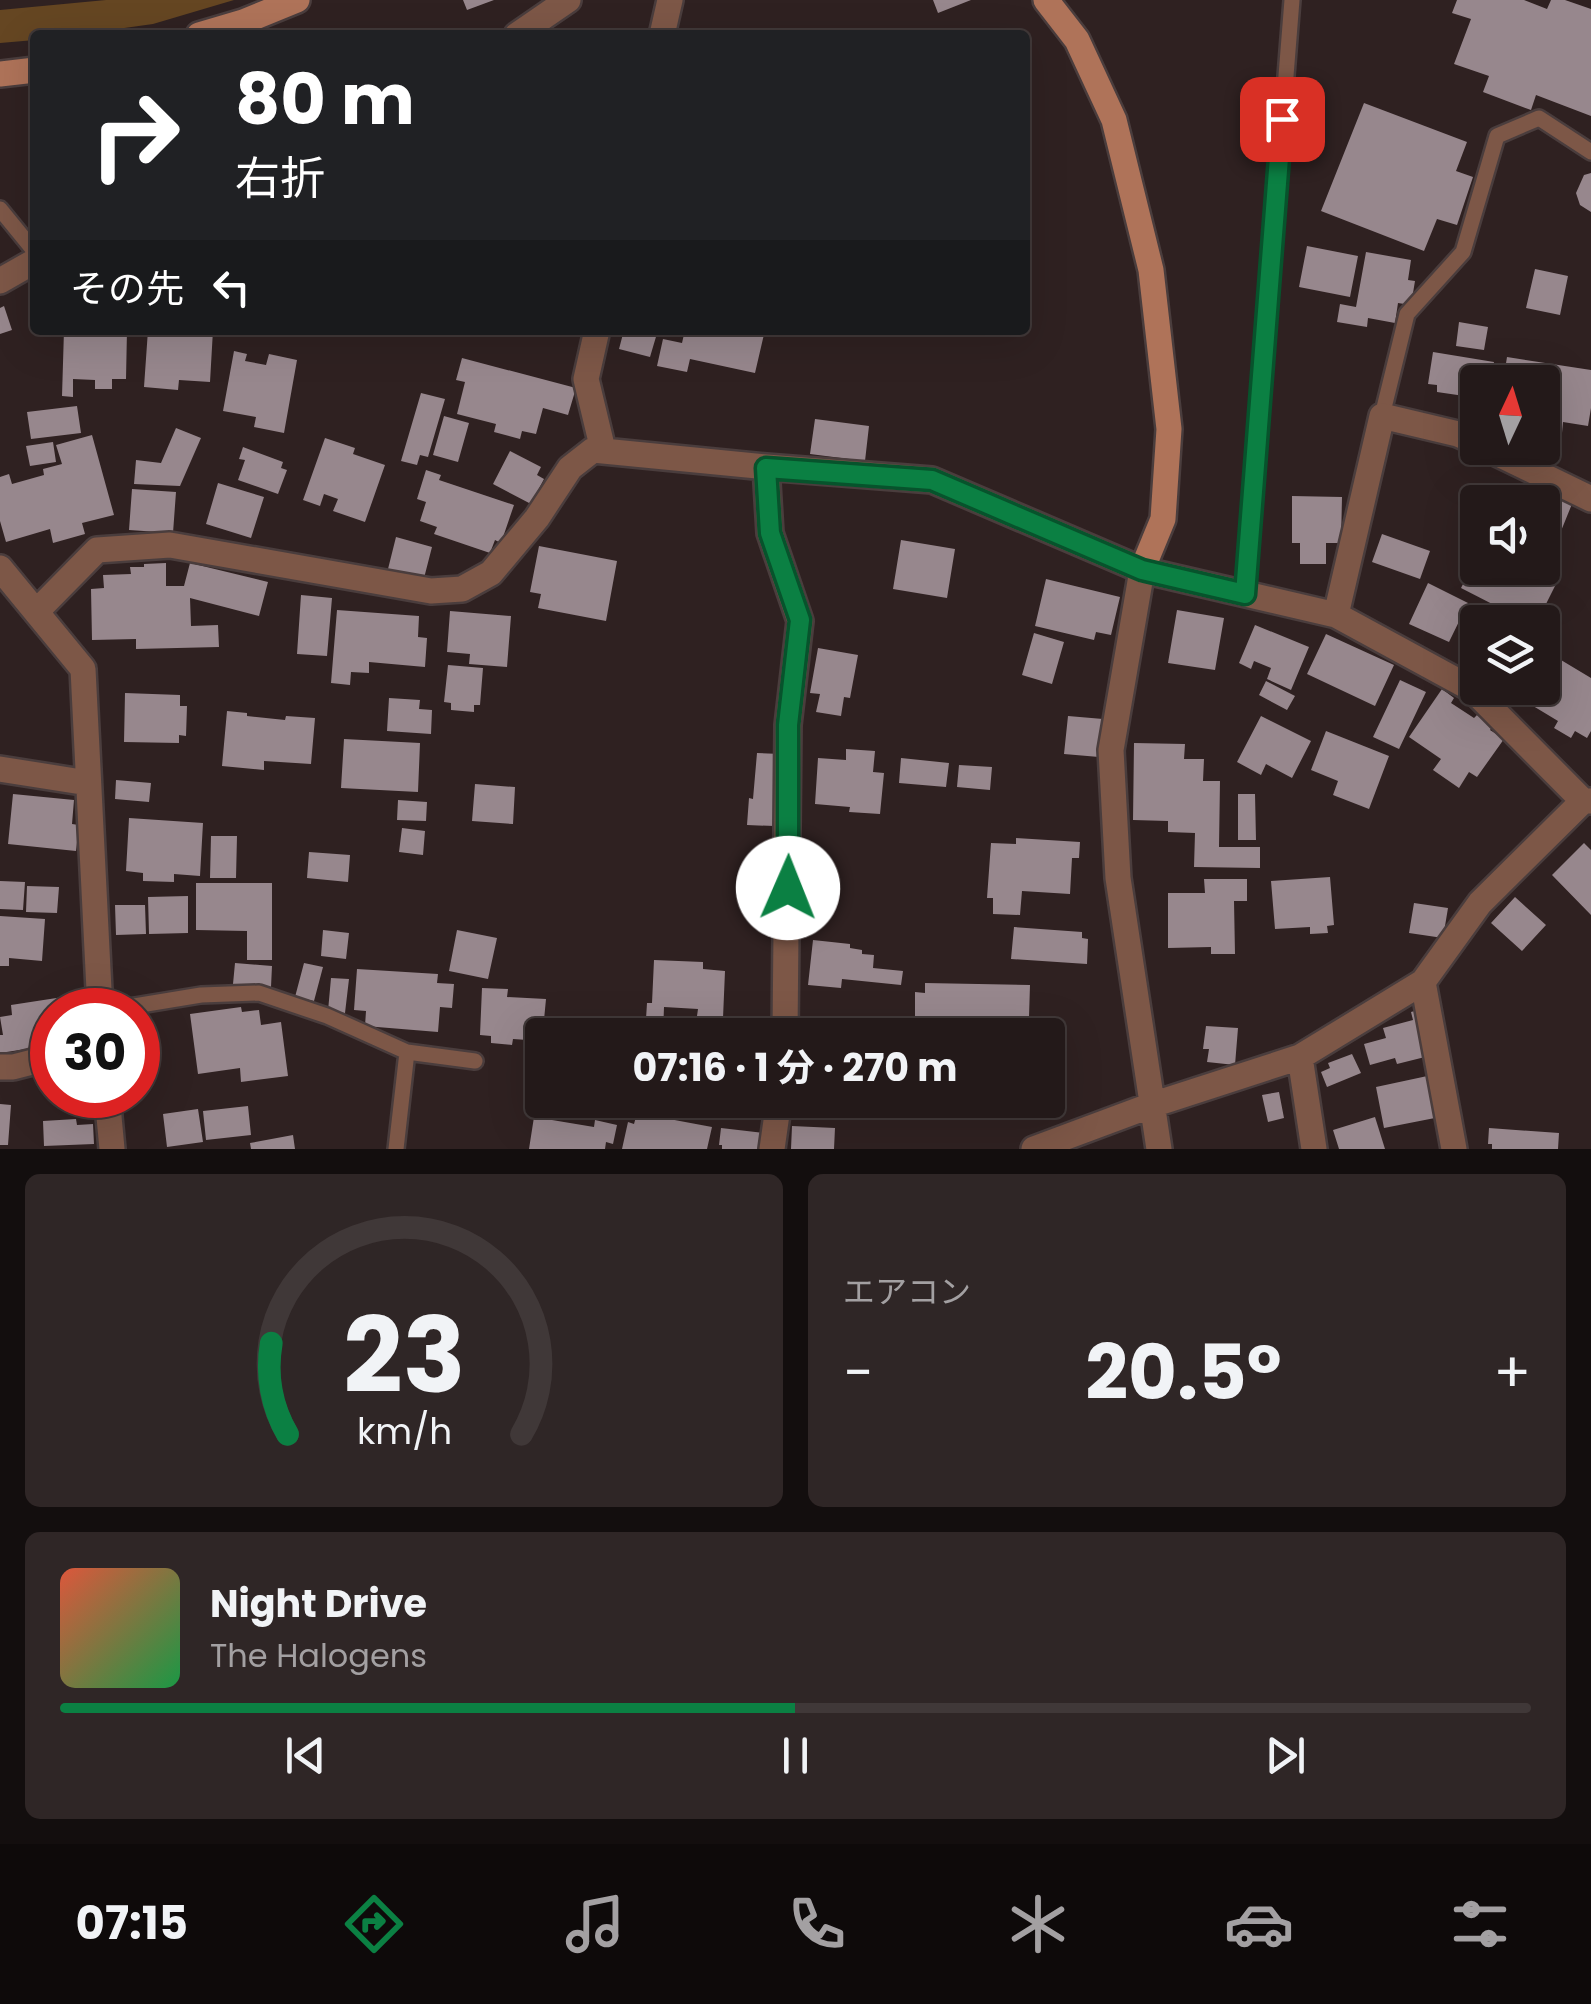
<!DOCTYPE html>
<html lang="ja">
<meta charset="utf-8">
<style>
:root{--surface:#231919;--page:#2f2626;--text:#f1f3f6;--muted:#a3a0a2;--line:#403838;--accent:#0b8043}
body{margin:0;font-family:Poppins,"Noto Sans JP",sans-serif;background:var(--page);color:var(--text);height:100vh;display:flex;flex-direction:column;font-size:38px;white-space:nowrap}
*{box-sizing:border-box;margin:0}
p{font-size:32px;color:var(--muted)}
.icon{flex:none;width:55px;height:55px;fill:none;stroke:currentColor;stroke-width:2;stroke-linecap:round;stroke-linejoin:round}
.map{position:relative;height:1149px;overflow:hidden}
.sheet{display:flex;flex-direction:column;gap:25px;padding:25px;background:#130e0e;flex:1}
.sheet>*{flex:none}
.guide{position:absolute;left:30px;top:30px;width:1000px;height:305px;border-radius:10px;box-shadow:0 10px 40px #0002,0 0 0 2px var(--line);background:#202124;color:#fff;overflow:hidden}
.needle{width:65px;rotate:4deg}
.buttons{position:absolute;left:1460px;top:365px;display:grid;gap:20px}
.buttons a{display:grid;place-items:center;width:100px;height:100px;border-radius:10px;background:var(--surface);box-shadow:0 10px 40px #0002,0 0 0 2px var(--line);font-size:50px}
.speed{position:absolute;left:30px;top:988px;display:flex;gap:20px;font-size:50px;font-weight:700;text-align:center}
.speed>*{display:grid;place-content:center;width:130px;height:130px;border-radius:50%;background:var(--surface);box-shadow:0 10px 40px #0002,0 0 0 2px var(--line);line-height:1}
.speed .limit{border:15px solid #d22;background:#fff;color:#111}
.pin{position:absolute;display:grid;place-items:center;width:85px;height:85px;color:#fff;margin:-42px;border-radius:20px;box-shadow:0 5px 15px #0006}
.me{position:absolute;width:110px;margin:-55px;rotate:1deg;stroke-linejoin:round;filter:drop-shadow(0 0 8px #0008)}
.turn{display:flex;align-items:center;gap:35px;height:210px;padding:0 40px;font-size:45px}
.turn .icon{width:130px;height:130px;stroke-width:2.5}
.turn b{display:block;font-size:70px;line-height:85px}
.then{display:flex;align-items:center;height:95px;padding:0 40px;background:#0003;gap:20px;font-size:38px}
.big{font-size:75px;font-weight:700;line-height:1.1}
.sheet .card{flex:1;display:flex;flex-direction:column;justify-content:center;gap:15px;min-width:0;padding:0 35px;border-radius:15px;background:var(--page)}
.sheet .dial{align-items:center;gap:0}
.dial svg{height:260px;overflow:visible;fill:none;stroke:var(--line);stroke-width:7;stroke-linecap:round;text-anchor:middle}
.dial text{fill:var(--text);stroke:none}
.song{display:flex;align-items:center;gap:30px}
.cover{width:120px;height:120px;border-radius:15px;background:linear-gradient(135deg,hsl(10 70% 55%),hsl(140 70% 35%))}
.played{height:10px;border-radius:5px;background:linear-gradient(90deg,var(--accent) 50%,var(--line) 50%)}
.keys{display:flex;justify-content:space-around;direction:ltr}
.heat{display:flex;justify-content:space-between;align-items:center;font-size:55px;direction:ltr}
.sheet .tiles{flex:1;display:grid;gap:25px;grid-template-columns:1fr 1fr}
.card:last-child{grid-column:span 2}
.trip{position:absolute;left:525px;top:1018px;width:540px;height:100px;border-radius:10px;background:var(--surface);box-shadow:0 10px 40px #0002,0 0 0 2px var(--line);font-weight:700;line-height:100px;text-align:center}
.tab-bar{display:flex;height:160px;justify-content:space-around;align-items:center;background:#0e0a0a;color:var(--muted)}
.tab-bar .icon{width:70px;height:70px}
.tab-bar .selected{color:var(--accent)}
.tab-bar b{font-size:45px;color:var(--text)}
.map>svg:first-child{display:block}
.forest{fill:#654622}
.building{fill:#97878d}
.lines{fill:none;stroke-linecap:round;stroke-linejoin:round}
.lane-casing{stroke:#4a3d3d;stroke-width:20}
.street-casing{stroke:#4a3d3d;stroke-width:30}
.secondary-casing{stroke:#4a3d3d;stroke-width:30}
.lane{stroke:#7d5747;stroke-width:15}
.street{stroke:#7d5747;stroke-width:25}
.secondary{stroke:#af7359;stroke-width:25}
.route-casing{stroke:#07532c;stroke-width:25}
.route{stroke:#0b8043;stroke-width:18}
</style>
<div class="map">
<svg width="1591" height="1149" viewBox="0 0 1591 1149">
<rect width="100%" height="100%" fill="#2f2121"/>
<!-- forest -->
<path class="forest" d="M106,0h128l-81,24 -79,11h-39v5l-35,3v-33z"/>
<!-- building -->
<path class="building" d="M463,0h31l-27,10z
M933,0h38l-33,13z
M1457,0h67l23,9 4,-9h14l26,9v107l-55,-21 -5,15 -48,-18 6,-16 -35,-12 17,-45 -19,-6z
M1364,103l103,39 -11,29 17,6 -16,48 -20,-6 -13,32 -103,-40z
M1591,173v39l-11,-7 -4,-12 8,-18z
M1307,246l51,10 -8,41 -51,-10z
M1366,252l45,8 -3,20 7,1 -4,24 -13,-2 -3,20 -27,-5 -1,9 -30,-5 3,-18 16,3z
M1535,269l33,7 -8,39 -34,-7z
M4,306l8,24 -12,4v-26z
M1459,322l29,5 -4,23 -28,-4z
M64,330h63l-1,49h-14v10h-17v-9l-22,-1v18l-11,-1z
M148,330h65l-3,52 -31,-2 -1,10 -34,-3z
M624,330h34l-8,27 -31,-8z
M685,330h80l-10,43 -65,-14 -3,13 -30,-6 6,-27 19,4z
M234,351l13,3 -2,7 21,4 3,-11 28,6 -13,73 -30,-6 2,-10 -33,-6z
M1433,352l61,10 -4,20h-12v16l-41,-6v-7l-9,-1z
M1507,357l84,13v38l-3,18 -25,-4 -1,11 -20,-3v-48h-39z
M462,358l114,30 -8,27 -25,-7 -7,26 -14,-3 -2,8 -26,-7 2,-8 -39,-10 8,-32 -9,-2z
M421,393l24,6 -17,58 -8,-2 -3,10 -16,-4z
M77,406l4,27 -50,6 -4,-27z
M444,416l25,7 -11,39 -25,-7z
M815,419l54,7 -4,35 -55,-7z
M176,428l25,10 -21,48 -46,-2 2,-24 25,3z
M92,435l22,80 -32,8 3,11 -32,9 -3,-14 -44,13 -6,-21v-44l9,-3 3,10 32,-9 -1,-6 19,-5 -6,-19z
M325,438l30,10 -2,6 32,11 -20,57 -32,-11 5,-12 -14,-5 -4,12 -17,-6z
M53,442l3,20 -26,4 -4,-20z
M243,447l40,15 -2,6 6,2 -9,24 -40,-14 7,-20 -6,-1z
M510,451l31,16 -4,8 7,4 -13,25 -38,-20z
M426,470l15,5 -2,5 75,25 -13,38 -6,-3 -5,13 -56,-19 3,-7 -17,-6 6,-19 -9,-3z
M218,483l46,14 -13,41 -45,-14z
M132,489l44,3 -3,41 -44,-3z
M1550,490l24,9 -15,37 -17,-7v-21z
M1292,496l50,1 -1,46h-15v21h-26v-21h-8z
M1382,534l48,17 -10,28 -48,-17z
M396,537l36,10 -9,35 -36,-9z
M901,540l54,9 -8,49 -54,-9z
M539,546l78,15 -11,60 -68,-13 3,-14 -11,-2z
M1478,555v13h64v-3l19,9 -24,48h-8l-7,-3 -1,3h-12l-13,-5 4,-9 -39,-20z
M166,563v23h18l6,-23 78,19 -9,34 -69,-18 1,28 27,-1 1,22 -83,2v-10l-44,1 -1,-51 13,-1 -1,-13 28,-1 -1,-7h14v-3z
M1046,579l74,18 -9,38 -15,-3 -2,8 -59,-14z
M1428,583l40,20 -19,39 -40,-18z
M301,595l31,3 -5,58 -30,-2z
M337,610l82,6 -1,21 9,1 -2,29 -56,-5v11l-18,-1 -1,13 -19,-2z
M1177,610l47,8 -9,52 -47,-7z
M450,611l61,5 -4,51 -38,-3 1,-10 -23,-2z
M1255,625l54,22 -18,43 -24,-11 4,-11 -17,-7 -3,8 -12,-6z
M1034,633l30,9 -12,42 -30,-9z
M1326,634l68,31 -19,41 -68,-32z
M818,648l40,7 -8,43 -6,-1 -3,19 -25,-4 4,-18 -10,-1z
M1551,654l40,24v53l-4,7 -12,-7 -4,7 -17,-10 4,-7 -35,-21 8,-12h11v-19z
M448,665l35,3 -3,37h-6v7l-23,-2v-7l-7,-1z
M1400,680l26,12 -27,57 -26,-12z
M1266,681l29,15 -8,14 -28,-15z
M1442,689l12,9 -3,5 23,15 3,-3 16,11 -3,4 14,9 -27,38 -8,-5 -10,16 -26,-18 8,-11 -32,-22z
M125,693l55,2v11h7l-1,30 -7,-1v8l-55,-1z
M389,698l31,2 -1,9 13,1 -1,24 -44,-3z
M227,711l20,2v3l38,4 1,-4 29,2 -4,46 -47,-3v9l-42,-4z
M1068,716l35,3 -4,38 -35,-3z
M1261,716l50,25 -19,37 -26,-14 -5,11 -24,-13z
M1326,731l63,25 -20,53 -36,-14 5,-14 -27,-11z
M344,739l76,4 -2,49 -77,-4z
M1134,743l51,1 -1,15h20l-1,22h17l-1,66h41v21l-66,-1 1,-34 -27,-1v-11l-35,-1z
M846,749l29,2 -2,21 11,1 -4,41 -31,-2 1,-5 -35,-3 3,-46 28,2z
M757,753l23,1 -6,72 -27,-1 2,-27 4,1z
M901,758l48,5 -3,24 -47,-4z
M959,765l33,2 -2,23 -33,-3z
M116,780l35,3 -2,19 -34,-3z
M475,784l40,3 -2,37 -41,-3z
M13,794l61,6 -2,24 7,1 -3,26 -68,-7z
M1238,794h17l1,46h-18z
M398,800l29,2 -1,19 -29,-1z
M129,818l74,5 -3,53 -26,-2v8l-31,-1v-8l-17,-2z
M402,828l23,3 -2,24 -24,-3z
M211,836h26l-1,42h-26z
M1016,838l64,4 -1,16h-7l-2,36 -48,-3 -2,24 -27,-1v-16h-6l4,-55 25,1z
M1584,843l7,7v65l-39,-40z
M309,852l41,3 -2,27 -41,-4z
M1330,877l4,48 -7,1 1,7 -18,1v-7l-35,2 -4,-48z
M1204,879h43v22h-13l1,53h-24v-7l-43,1v-55h37z
M0,881l25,1 -2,28 -23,-1z
M196,883h76v77h-25v-29l-51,-1z
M27,886l32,1 -2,26 -31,-1z
M188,896v37l-39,1 -1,-37z
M1515,897l31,28 -24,26 -31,-28z
M1414,903l34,5 -5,30 -34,-5z
M115,905h30l1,29 -30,1z
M0,916l45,3 -3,42 -33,-3v8h-9z
M1014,927l68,5v6l6,1 -1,25 -76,-5z
M323,930l26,3 -3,26 -25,-3z
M457,930l40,8 -9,41 -39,-8z
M813,940l37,4v4l12,2v4l12,1 -1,13 30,3 -2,14 -59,-6 -1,9 -33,-3z
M654,960l49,2v7l22,2 -2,47 -26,-2 1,-7 -34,-2 -1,28h-18l2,-32h5z
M235,963l37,3 -1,21 -38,-3z
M304,963l19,4 -9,34 -19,-4z
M357,969l81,5 -1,9 17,1 -2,24 -12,-1 -2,25 -73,-6 1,-15 -12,-1z
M331,978l18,1 -4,34 -17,-2z
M925,983l105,2 -1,32 -13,-1v19h-95v-15h-6v-28l10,1z
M482,988l26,1 -1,8 39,2 -4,42 -29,-2 -1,6 -21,-2v-7l-11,-1z
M76,995l3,15h-27v35l-52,8v-18h3l-3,-18 12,-2 -1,-10z
M241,1007l1,5 17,-2 2,15 20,-3 7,54 -47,6 -1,-14 -42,6 -8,-60z
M1418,1010l11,46 -32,8 -2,-6 -25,7 -6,-21 22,-6 -3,-10 30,-8 -2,-8z
M1206,1026l32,2 -3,37 -28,-3 2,-13h-6z
M1352,1054l9,19 -34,14 -6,-15 9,-4 -2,-5z
M1432,1075l8,42 -56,11 -8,-41z
M1279,1092l5,26 -16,4 -6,-27z
M796,1100h79v11l-20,-1v7l-27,-1 1,-11 -33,-2z
M0,1104l11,1 -3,40h-8z
M248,1106l3,29 -45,5 -3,-29z
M198,1109l5,33 -36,5 -4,-33z
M637,1113l75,14 -5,22h-85l6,-27 6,2z
M534,1117l60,10 1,-7 22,5 -4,19 -7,-2 -1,7h-76z
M1375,1117l10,32h-46l-6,-19z
M76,1119l1,6 16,-1 1,20 -50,2 -1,-25z
M792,1126l43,2 -1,21h-43z
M721,1128l43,5 -2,16h-40v-4h-3z
M1489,1128l70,5 -1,16h-66v-5h-4z
M293,1135l2,14h-44l-1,-6z"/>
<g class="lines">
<!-- lane casing -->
<g class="lane-casing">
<path id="lane" d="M0,209l35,43
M1382,416l25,-102 56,-62 34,-116 42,-18 52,34
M1245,594l47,-594
M110,1010l91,-15 58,-2 68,23 80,36 68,9
M396,1149l11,-97"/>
</g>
<!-- street casing -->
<g class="street-casing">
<path id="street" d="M517,35l51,-35
M662,35l8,-35
M0,281l35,-20
M597,330l-11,49 17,71
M1486,448l105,51
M766,467l4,66 30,88 -12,104 -3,310
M0,568l83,101 17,341
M1142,570l-31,180 7,128 41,271
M36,612l61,-62 73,-5 261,46 31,-2 29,-16 46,-55 33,-50 23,-18 173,17 166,13 210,90 194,45 136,74 111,112
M1336,615l46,-199 76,18 20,9
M0,769l88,14
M1423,982l31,167
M1300,1057l14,92
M0,1067h13l39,-10
M107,1095l5,54
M772,1149l7,-49
M1034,1149l118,-44 148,-48 123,-75 57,-79 103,-102h8"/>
</g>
<!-- secondary casing -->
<g class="secondary-casing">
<path id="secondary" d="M1046,0l31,40 37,80 37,150 18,159 -6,90 -21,51
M199,35l44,-13 54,-22
M0,74l35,-4"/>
</g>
<!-- lane -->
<use href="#lane" class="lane"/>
<!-- street -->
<use href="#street" class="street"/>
<!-- secondary -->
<use href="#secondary" class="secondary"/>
</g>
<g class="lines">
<!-- route casing -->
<g class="route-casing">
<path id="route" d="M788,888v-163l12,-105 -30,-87 -4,-65 166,12 210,90 103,24 37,-475"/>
</g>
<!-- route -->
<use href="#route" class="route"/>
</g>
</svg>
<div class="buttons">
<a><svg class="needle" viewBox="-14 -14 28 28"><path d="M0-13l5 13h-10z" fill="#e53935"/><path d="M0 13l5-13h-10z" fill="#a3a0a2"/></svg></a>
<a><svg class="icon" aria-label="sound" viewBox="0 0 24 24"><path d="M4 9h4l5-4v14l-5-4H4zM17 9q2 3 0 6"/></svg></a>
<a><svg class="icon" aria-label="layers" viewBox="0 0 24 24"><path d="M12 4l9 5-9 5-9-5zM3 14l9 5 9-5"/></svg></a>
</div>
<div class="speed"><div class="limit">30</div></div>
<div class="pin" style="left:1282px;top:119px;background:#d93025"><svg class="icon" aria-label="arrive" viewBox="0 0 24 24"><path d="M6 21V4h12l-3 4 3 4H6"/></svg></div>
<svg class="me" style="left:788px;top:888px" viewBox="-20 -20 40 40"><circle r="19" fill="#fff"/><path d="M0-13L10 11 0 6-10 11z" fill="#0b8043"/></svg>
<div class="trip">07:16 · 1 分 · 270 m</div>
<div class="guide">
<div class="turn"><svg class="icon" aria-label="right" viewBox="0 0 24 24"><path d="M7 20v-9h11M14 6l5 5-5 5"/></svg><div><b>80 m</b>右折</div></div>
<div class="then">その先<svg class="icon" aria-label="left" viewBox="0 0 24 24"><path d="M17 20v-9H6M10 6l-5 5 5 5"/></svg></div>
</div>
</div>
<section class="sheet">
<div class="tiles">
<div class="card dial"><svg viewBox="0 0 100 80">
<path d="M14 69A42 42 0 1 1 86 69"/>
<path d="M14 69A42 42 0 0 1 9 41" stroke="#0b8043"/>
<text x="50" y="56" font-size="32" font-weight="700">23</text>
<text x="50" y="72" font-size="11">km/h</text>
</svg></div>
<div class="card"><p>エアコン</p>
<div class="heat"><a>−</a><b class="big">20.5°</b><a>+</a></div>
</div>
<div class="card">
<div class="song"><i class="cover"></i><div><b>Night Drive</b><p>The Halogens</p></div></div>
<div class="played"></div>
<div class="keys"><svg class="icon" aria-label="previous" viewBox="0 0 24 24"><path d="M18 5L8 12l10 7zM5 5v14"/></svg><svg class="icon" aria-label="pause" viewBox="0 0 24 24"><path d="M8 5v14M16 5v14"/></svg><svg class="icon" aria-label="next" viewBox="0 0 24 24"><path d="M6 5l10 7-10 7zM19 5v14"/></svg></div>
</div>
</div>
</section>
<nav class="tab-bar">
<b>07:15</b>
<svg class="icon selected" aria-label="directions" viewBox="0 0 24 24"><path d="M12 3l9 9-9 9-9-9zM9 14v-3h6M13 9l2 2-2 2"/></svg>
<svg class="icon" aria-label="music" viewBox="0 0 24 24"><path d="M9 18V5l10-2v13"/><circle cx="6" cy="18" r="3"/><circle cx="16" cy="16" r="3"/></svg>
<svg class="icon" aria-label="phone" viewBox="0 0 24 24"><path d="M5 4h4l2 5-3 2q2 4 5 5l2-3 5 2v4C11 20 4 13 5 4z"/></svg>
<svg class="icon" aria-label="climate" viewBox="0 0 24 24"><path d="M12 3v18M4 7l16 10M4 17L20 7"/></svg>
<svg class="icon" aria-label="car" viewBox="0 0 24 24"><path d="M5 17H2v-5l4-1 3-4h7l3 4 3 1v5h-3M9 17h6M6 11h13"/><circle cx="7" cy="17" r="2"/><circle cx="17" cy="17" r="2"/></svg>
<svg class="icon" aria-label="filters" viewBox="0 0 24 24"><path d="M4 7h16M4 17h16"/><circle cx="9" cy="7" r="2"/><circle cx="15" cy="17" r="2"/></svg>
</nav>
